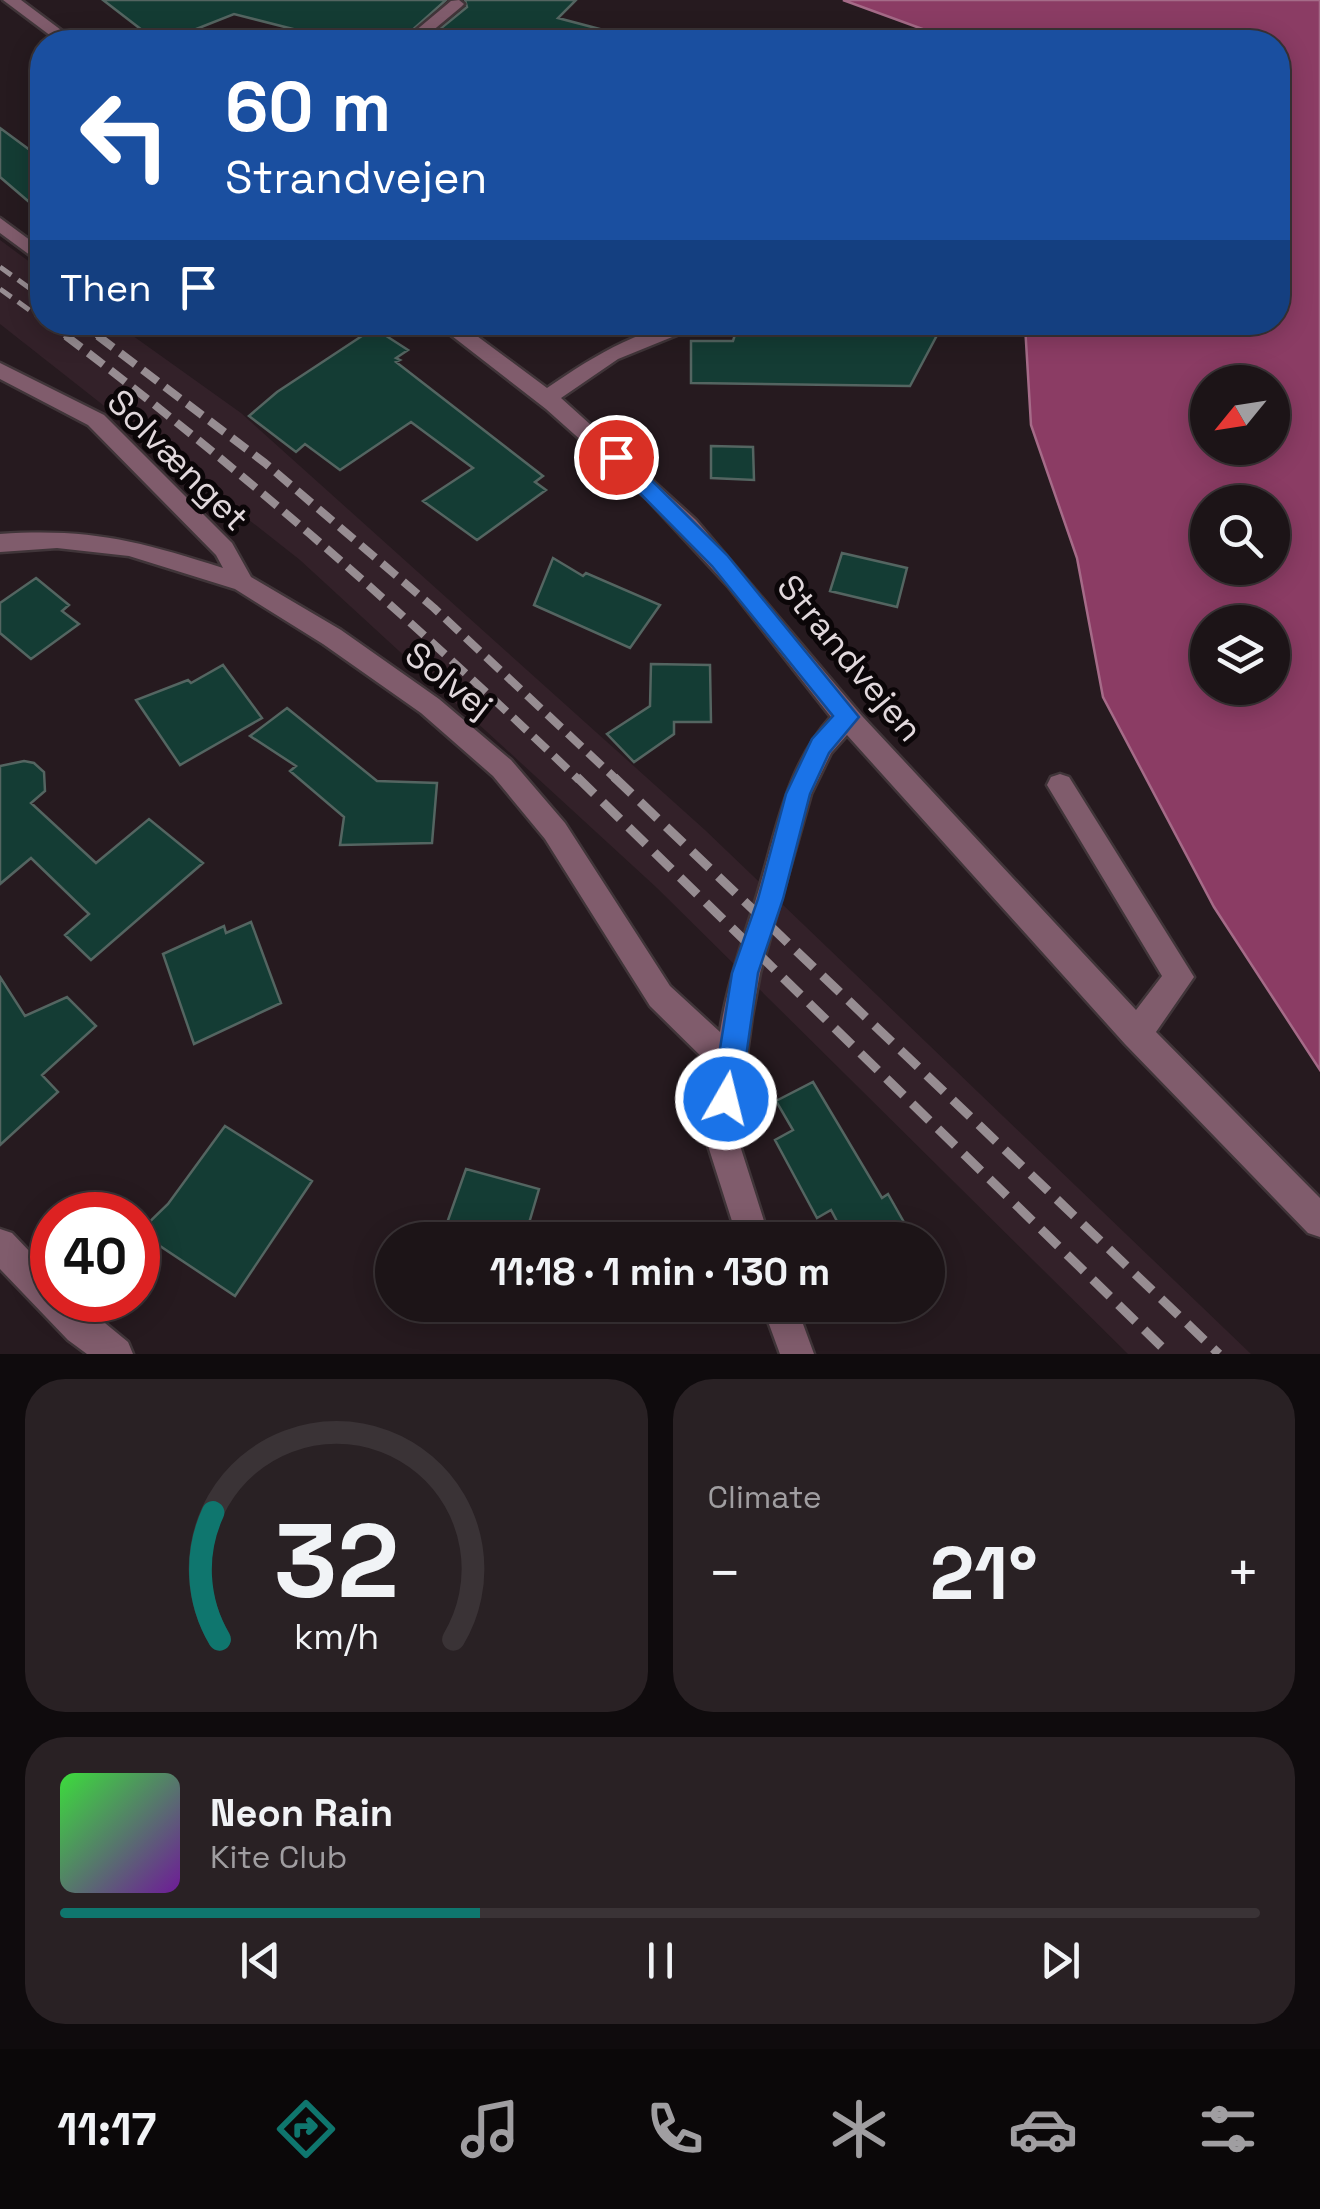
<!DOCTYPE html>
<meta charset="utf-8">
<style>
:root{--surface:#1c1417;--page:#292124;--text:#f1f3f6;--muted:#a09ea1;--line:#3a3336;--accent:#0f766e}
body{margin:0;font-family:"Space Grotesk",sans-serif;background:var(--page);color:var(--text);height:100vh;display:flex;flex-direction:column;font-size:38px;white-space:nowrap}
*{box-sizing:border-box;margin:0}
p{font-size:32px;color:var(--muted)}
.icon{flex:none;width:55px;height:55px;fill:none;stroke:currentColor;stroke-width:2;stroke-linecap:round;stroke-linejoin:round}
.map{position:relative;height:1354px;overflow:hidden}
.side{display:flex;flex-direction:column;gap:25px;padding:25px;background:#0f0b0d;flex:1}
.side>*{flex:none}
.hud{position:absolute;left:30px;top:30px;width:1260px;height:305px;border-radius:40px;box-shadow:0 5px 25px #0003,0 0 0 2px var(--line);background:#1a4fa0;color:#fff;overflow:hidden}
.needle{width:65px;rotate:240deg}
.tools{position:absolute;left:1190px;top:365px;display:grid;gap:20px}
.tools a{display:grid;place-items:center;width:100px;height:100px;border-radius:50%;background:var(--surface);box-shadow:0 5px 25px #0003,0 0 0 2px var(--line);font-size:50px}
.speed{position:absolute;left:30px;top:1192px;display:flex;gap:20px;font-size:50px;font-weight:700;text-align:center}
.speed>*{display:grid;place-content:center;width:130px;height:130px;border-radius:50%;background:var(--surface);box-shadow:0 5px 25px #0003,0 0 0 2px var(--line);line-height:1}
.speed .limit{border:15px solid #d22;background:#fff;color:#111}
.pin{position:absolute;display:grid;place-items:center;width:85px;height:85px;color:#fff;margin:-42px;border:5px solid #fff;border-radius:50%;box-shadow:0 2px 10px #0007}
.me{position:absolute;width:110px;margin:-55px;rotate:8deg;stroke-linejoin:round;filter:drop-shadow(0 0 8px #0008)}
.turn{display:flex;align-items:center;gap:35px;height:210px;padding:0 30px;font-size:45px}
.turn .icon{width:130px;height:130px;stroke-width:2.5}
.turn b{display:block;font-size:70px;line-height:85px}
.then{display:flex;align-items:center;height:95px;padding:0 30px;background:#0003;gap:20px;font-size:38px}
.big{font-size:75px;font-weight:700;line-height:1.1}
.side .tile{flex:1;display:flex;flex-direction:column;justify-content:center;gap:15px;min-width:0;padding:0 35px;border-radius:40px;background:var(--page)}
.side .dial{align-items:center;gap:0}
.dial svg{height:260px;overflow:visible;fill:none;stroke:var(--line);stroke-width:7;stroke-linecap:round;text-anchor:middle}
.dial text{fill:var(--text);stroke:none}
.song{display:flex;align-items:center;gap:30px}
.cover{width:120px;height:120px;border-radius:15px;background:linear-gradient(135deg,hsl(120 70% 55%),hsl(280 70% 35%))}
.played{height:10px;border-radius:5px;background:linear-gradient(90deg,var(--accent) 35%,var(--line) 35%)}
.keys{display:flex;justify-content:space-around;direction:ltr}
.heat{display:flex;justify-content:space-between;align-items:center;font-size:55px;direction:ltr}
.side .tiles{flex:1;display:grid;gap:25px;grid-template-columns:1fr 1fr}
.tile:last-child{grid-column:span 2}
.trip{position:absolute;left:375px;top:1222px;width:570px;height:100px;border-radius:50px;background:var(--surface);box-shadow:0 5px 25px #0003,0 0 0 2px var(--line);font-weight:700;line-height:100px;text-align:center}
.tabs{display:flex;height:160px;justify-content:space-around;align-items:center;background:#0b0809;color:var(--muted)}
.tabs .icon{width:70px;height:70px}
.tabs .selected{color:var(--accent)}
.tabs b{font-size:45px;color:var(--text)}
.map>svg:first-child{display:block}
.built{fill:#332129}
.water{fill:#8b3c64;stroke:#a56b88;stroke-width:2.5;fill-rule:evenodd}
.building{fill:#143c34;stroke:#546561;stroke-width:2.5}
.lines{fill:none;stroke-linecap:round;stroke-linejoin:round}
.minor-casing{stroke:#403539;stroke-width:5}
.minor{fill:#805c6c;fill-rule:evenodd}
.rail-far2{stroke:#978d92;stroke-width:5;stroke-dasharray:14 8;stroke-linecap:butt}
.rail-far1{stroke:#978d92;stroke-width:8;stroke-dasharray:19 9;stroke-linecap:butt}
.rail{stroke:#978d92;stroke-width:9;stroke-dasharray:24 12;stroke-linecap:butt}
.route{fill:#1a73e8;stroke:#114b97;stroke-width:2.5}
.labels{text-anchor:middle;stroke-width:10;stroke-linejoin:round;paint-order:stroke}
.street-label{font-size:35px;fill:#e1d8dc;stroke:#0b0608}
</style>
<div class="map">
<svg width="1320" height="1354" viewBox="0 0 1320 1354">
<rect width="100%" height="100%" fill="#261a1f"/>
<!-- built -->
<path class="built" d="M0,240l42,31v51l73,1 126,90 464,417 546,524h-123l-471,-466 -357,-328 -300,-236z"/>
<!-- water -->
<path class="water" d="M843,0h477v1070l-106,-163 -111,-210 -26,-139 -46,-133 -6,-100 253,-3v-280h-320zM1208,382h64v66h-64zM1208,502h64v66h-64zM1208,622h64v66h-64z"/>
<!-- building -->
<path class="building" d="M103,0h343l-47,42h-55l-110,-28 -63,25 -4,-3 -12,4z
M465,0h111l-18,18 53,14 -1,10h-186l43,-35z
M0,128l42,31v54l-42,-36z
M739,322h205l-34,64 -219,-3v-42h42z
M374,328l34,22 -12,8 4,2 -4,2 147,114 -8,6 11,8 -69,50 -54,-39 50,-33 -62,-46 -71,48 -35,-26 -9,8 -47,-36 28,-24z
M711,446l42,1 1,33 -43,-2z
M842,553l65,15 -10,39 -67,-16z
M553,558l30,18 3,-3 74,32 -30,43 -96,-43z
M36,578l33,27 -7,6 17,13 -48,35 -31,-26v-30z
M651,664l59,1 1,57h-37v12l-40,28 -27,-28 43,-28z
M223,665l39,53 -82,47 -44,-65 52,-20 3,3z
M287,708l90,73 60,2 -5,60 -92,2 4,-28 -54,-46 6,-5 -46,-30z
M24,761l10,2 10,9 1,19 -14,12 65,60 53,-44 54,44 -112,97 -26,-25 24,-21 -58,-56 -31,26v-118z
M251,922l30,81 -87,41 -31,-90 61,-28 2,7z
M0,977l25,39 42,-19 29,29 -54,49 16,17 -58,53z
M813,1082l69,116 6,-4 26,46h-67l-16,-30 -14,8 -42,-78 18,-10 -17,-29z
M225,1126l87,55 -77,115 -96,-64 29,-28z
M466,1169l73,20 -15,51h-83z"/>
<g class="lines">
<!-- minor casing -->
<g class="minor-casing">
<path id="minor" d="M3,0h18l56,42h-18z
M459,0l5,4 -3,3 -42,35h-17l49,-41z
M0,218l42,31v15l-42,-31z
M434,322h24l89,66c50,-34 100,-66 162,-66l-91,37 -57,39 135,122 166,196 274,294 26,-34 -115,-191 4,-8 9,-3 9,3 125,200 -38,55 164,166v39l-12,-4 -183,-189 -278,-309 -16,18 -20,41 -51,179 -8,43 -16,117 34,107h-32l-34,-107 10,-64 -64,-63 -105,-167 -52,-63 -72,-63 -98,-69 -88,-55 -106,-33 -72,-8 -57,4v-18c90,-6 138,7 223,34l-7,-13 -128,-130 -88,-46v-16l104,52 128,128 19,34 90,53 98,69 72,61 54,63 105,163 50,46c7,-46 22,-88 36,-133 20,-64 29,-131 75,-182l-103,-131 -80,-86 -102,-91z
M0,1229l12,4 40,42v25h25l51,42 5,12h-46l-19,-14 -68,-71z
M762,1305h34l18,49h-34z"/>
</g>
<!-- minor -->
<use href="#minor" class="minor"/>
<!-- rail-far2 -->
<path class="rail-far2" d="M0,267l42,30
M0,289l42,30
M47,322l22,17
M79,322l22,17"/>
<!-- rail-far1 -->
<path class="rail-far1" d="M66,336c181,137 349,287 513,444
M98,336l167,127 169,145 183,172"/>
<!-- rail -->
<path class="rail" d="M577,777l592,577
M614,777l605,577"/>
</g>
<!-- route -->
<path class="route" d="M616,450l7,2 104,103 132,162 -30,36 -19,41 -27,105 -25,74 -18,126 -4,10 -10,4 -10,-4 -4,-10 20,-126 26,-74 28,-105 26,-55 21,-23 -121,-150 -103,-104 -3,-5z"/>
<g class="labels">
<!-- street labels -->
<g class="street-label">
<text transform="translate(178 460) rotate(45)" y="12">Solvænget</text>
<text transform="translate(850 658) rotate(50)" y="12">Strandvejen</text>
<text transform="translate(449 680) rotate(38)" y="12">Solvej</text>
</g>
</g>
</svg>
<div class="tools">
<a><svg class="needle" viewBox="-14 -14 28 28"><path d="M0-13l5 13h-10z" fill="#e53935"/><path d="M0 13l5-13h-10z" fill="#a09ea1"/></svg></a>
<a><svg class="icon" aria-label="search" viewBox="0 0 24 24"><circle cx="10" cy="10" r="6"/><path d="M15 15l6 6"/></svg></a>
<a><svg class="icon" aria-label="layers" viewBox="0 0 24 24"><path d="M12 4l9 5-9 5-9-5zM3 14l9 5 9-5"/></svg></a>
</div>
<div class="speed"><div class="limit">40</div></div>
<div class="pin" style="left:616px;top:457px;background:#d93025"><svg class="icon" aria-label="arrive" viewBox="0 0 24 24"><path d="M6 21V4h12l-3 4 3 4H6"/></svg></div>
<svg class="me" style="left:726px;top:1099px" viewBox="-20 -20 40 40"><circle r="17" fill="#1a73e8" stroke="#fff" stroke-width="3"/><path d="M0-11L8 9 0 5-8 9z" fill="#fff"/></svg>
<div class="trip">11:18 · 1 min · 130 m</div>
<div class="hud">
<div class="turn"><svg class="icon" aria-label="left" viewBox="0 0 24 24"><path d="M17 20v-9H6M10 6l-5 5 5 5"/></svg><div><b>60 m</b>Strandvejen</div></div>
<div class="then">Then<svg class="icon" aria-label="arrive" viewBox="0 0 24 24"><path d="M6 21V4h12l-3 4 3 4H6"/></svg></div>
</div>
</div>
<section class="side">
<div class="tiles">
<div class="tile dial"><svg viewBox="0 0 100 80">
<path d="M14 69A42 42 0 1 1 86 69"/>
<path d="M14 69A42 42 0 0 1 12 30" stroke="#0f766e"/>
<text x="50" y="56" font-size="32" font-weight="700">32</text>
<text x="50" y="72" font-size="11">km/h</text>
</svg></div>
<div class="tile"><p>Climate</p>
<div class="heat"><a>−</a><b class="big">21°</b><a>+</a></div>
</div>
<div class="tile">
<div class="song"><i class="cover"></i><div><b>Neon Rain</b><p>Kite Club</p></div></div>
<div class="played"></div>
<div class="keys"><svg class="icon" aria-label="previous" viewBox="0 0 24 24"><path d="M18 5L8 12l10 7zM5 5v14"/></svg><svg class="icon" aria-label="pause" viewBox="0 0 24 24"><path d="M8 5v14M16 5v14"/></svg><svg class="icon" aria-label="next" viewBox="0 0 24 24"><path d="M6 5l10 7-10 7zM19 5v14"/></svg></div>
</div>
</div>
</section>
<nav class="tabs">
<b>11:17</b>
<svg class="icon selected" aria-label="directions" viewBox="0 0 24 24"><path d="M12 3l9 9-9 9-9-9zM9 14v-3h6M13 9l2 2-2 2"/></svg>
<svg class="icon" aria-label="music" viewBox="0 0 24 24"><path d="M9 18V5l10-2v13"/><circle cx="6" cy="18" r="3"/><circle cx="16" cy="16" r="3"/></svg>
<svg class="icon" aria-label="phone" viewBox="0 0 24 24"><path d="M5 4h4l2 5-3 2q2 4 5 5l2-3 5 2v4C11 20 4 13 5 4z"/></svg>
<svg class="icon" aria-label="climate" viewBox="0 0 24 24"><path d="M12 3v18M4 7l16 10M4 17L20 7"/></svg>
<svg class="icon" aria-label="car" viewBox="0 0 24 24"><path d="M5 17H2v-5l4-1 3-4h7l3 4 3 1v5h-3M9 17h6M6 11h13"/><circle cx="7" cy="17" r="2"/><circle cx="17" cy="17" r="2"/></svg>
<svg class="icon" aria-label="filters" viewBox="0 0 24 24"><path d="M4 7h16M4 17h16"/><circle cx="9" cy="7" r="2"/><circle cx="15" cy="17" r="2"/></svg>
</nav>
